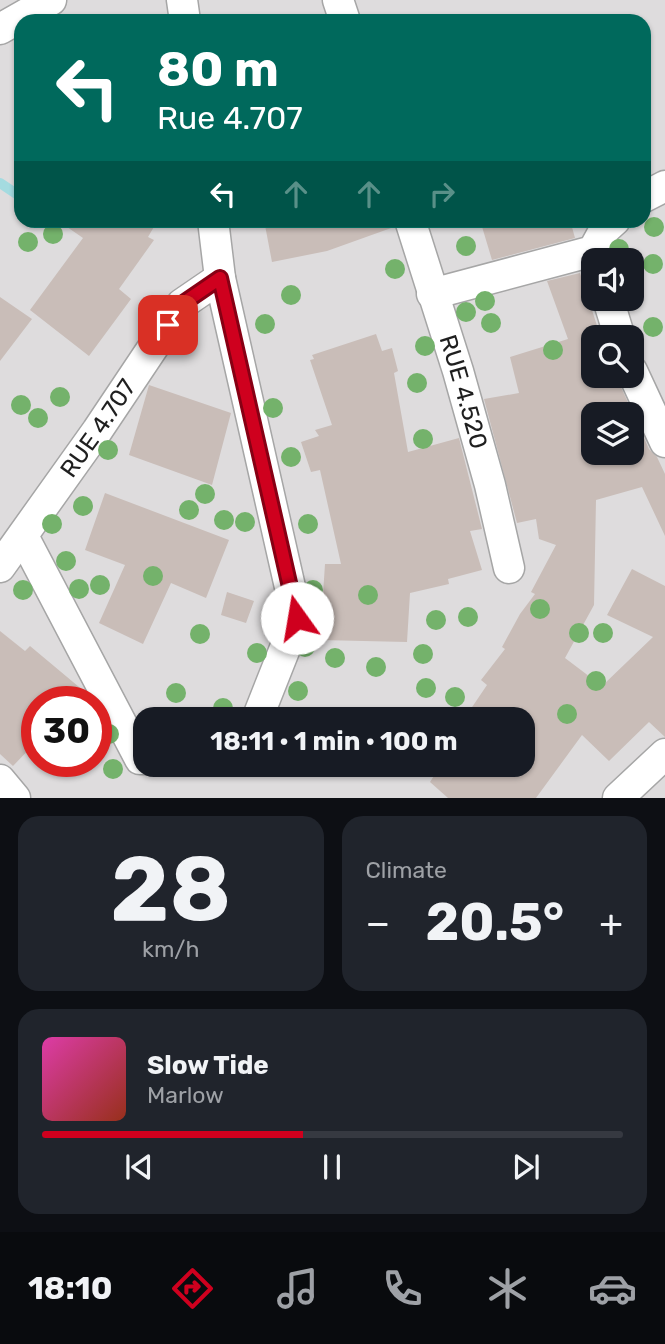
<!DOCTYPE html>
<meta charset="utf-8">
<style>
:root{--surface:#171b24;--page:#20242c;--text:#f1f3f6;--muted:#9ea1a6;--line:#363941;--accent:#cf001e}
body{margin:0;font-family:Rubik,sans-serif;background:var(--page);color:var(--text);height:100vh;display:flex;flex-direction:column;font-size:26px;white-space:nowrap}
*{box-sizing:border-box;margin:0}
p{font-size:23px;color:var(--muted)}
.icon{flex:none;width:38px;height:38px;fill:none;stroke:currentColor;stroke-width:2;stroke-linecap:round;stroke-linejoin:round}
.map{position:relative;height:798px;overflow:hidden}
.panel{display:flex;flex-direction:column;gap:18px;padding:18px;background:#0d0f14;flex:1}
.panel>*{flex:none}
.guide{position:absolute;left:14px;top:14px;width:637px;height:214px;border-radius:21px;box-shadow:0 2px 5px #0004;background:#00695c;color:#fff;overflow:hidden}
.fabs{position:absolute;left:581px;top:248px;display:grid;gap:14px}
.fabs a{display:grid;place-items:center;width:63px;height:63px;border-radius:14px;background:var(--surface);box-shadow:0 2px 5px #0004;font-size:35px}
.speed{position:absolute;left:21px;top:686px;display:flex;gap:14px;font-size:35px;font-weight:700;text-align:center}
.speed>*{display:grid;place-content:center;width:91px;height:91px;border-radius:50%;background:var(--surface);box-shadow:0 2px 5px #0004;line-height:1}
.speed .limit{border:10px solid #d22;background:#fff;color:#111}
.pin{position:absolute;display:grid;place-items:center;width:60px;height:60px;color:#fff;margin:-30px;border-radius:14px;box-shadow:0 4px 10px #0006}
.me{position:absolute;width:77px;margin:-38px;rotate:347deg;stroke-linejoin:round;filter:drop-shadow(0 0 5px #0008)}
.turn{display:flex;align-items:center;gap:24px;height:147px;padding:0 28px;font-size:32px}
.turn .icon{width:91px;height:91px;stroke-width:2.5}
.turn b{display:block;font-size:49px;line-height:60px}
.lanes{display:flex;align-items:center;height:66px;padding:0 28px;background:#0003;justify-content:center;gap:35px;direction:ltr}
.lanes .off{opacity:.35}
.big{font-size:52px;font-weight:700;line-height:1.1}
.panel .card{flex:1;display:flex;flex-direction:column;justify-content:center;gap:10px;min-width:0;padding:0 24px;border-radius:21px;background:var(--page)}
.panel .dial{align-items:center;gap:0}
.dial b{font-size:91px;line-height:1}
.song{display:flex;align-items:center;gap:21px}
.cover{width:84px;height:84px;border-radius:10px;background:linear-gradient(135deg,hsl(320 70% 55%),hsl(10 70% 35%))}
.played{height:7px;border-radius:4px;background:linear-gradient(90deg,var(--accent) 45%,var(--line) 45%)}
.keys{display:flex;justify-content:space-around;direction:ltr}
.heat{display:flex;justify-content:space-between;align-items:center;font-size:38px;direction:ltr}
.panel .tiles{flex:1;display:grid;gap:18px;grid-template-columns:1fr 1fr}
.card:last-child{grid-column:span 2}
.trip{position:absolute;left:133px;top:707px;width:402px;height:70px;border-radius:21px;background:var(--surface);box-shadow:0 2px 5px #0004;font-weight:700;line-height:70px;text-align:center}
.tab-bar{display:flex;height:112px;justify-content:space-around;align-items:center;background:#090b0e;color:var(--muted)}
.tab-bar .icon{width:49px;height:49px}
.tab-bar .active{color:var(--accent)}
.tab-bar b{font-size:32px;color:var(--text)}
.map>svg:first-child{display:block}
.residential{fill:#dedcdd;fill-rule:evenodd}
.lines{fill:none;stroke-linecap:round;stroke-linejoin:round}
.stream{stroke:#a4dbe0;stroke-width:10}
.building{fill:#c9bdb8;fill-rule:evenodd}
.minor-casing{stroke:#a6a6a6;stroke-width:33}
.minor{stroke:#fff;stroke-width:30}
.tree{fill:#74b26b}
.route-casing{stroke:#870014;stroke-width:18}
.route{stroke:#cf001e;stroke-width:12}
.labels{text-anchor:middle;stroke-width:7;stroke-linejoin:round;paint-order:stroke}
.street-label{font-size:24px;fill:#1f1f1f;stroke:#fff}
</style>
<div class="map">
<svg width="665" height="798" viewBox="0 0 665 798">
<rect width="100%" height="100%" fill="#f0ebe5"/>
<!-- residential -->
<path class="residential" d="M0,0h665v798h-665zM21,21h623v199h-623zM593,261h39v38h-39zM593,338h39v38h-39zM593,415h39v38h-39zM37,702h59v59h-59zM145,719h378v46h-378z"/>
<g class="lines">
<!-- stream -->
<path class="stream" d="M0,183l21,14"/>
</g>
<!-- building -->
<path class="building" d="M57,220h101l-10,17 6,3 -35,49 12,10 -42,57 -59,-46 53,-72z
M264,220h129l1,7 -67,24 -55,11z
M480,220h90l5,18 -83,22z
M580,273l21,65h-8v38h23l33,73 8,8 8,17v62l-23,-49 -46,13 -2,105 -29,53 37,28 51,-49 -46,-22 25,-46 33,17v151l-16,-15 -40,39 -27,-26 -46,63h-88l-18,-16 11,-17h82v-46h-59l23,-34 -6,-5 24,-31 -3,-2 18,-33 15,-20 -4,-2 25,-47 -17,-6 -3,-20 -19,4 -33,-124 35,-6 -9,-36 58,-18 -21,-58zM593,415h39v38h-39z
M0,297l32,22 -32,42z
M376,334l6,17 10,-3 6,23 -4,2 14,79 51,-14 23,91 -12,2 12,39 -34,9 1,5 -39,9 -3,49 -87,-2 5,-76h16l-21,-94 -9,2 -10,-30 18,-6 -4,-6 17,-5 -22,-65 4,-1 -2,-4z
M149,385l82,28 -19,72 -83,-30z
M105,493l124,47 -23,58 -35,-15 -28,61 -44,-21 26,-58 -40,-15z
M227,592l27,9 -8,22 -25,-8z
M0,631l25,20 5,-5 55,46 5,10h-53v39l-24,25 -13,-12z"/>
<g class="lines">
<!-- minor casing -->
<g class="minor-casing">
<g id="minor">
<path d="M182,0l3,21"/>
<path d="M338,0l7,21"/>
<path d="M0,29l51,-29"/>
<path d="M644,197l21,-11"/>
<path id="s1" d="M410,220l48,151 32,114 19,83"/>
<path d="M220,278l77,340 -40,101"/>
<path d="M432,294l161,-43 12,-22 10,-9"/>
<path d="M608,299l12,39"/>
<path d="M632,371l33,71"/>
<path d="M23,536l117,223h5"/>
<path id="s2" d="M0,567l97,-136 85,-127 38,-26 -7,-58"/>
<path d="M0,780l15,18"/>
<path d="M618,798l47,-44"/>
</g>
</g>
<!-- minor -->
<use href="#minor" class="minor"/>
</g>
<!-- trees -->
<g class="tree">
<circle cx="654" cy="227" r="10"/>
<circle cx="53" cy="234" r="10"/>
<circle cx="28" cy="242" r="10"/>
<circle cx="466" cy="246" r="10"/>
<circle cx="619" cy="249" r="10"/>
<circle cx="653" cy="264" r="10"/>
<circle cx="395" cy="269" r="10"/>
<circle cx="291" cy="295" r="10"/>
<circle cx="485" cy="301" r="10"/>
<circle cx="466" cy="312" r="10"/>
<circle cx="491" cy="323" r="10"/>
<circle cx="265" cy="324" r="10"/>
<circle cx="653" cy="327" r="10"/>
<circle cx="425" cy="346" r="10"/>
<circle cx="553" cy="350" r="10"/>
<circle cx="417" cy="383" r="10"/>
<circle cx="60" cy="397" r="10"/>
<circle cx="21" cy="405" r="10"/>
<circle cx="273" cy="408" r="10"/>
<circle cx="38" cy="418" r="10"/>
<circle cx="423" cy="439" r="10"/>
<circle cx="108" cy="450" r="10"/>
<circle cx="291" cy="457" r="10"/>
<circle cx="205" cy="494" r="10"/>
<circle cx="83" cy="506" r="10"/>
<circle cx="189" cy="510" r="10"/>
<circle cx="224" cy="520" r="10"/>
<circle cx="245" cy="522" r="10"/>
<circle cx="52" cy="524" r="10"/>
<circle cx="308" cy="524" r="10"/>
<circle cx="66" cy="561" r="10"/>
<circle cx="153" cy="576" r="10"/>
<circle cx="100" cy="585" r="10"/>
<circle cx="79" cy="589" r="10"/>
<circle cx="23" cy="590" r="10"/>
<circle cx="313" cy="590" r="10"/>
<circle cx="368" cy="595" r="10"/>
<circle cx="279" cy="609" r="10"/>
<circle cx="540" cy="609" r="10"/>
<circle cx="468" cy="617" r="10"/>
<circle cx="436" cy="620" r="10"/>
<circle cx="579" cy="633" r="10"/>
<circle cx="603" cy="633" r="10"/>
<circle cx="200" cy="634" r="10"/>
<circle cx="305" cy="647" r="10"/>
<circle cx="257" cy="653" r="10"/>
<circle cx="423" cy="654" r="10"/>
<circle cx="335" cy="658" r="10"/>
<circle cx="376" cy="667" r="10"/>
<circle cx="596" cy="681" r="10"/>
<circle cx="426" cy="688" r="10"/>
<circle cx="298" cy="691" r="10"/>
<circle cx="176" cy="693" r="10"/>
<circle cx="455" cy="697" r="10"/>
<circle cx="223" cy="708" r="10"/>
<circle cx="567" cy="714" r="10"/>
<circle cx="109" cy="734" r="10"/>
<circle cx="113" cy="769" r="10"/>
</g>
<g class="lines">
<!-- route casing -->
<g class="route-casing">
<path id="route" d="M168,325l14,-21 38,-26 77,340"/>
</g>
<!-- route -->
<use href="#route" class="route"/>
</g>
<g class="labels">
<!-- street labels -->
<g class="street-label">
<text dy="8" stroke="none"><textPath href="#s1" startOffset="180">RUE 4.520</textPath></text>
<text dy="8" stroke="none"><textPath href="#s2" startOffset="170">RUE 4.707</textPath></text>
</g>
</g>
</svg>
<div class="fabs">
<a><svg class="icon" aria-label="sound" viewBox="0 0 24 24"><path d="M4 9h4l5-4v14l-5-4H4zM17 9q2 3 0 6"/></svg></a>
<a><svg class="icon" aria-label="search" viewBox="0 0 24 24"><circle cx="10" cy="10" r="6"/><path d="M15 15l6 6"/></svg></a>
<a><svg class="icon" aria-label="layers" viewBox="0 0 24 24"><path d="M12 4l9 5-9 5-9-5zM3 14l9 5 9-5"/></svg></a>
</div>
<div class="speed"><div class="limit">30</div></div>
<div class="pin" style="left:168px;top:325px;background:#d93025"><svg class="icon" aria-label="arrive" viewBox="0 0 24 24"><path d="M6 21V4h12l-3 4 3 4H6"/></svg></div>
<svg class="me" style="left:297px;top:618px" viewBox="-20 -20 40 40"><circle r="19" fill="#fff"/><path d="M0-13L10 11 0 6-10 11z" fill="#cf001e"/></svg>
<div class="trip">18:11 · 1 min · 100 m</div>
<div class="guide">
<div class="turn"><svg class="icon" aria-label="left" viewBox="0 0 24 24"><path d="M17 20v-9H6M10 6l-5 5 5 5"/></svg><div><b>80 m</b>Rue 4.707</div></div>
<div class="lanes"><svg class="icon" aria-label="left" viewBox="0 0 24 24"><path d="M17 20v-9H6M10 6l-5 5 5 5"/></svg><svg class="icon off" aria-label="ahead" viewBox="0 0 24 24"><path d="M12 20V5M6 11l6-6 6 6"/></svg><svg class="icon off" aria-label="ahead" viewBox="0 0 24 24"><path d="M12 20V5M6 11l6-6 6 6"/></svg><svg class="icon off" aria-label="right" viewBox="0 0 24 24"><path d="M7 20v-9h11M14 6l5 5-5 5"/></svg></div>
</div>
</div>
<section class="panel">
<div class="tiles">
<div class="card dial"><b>28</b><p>km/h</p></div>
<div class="card"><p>Climate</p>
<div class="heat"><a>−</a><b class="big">20.5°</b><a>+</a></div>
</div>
<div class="card">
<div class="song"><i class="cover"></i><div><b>Slow Tide</b><p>Marlow</p></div></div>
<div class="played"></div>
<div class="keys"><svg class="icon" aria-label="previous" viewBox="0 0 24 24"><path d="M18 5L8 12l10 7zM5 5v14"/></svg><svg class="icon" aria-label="pause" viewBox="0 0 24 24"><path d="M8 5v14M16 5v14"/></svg><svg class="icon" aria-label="next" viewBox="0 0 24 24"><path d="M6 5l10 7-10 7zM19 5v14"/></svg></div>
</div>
</div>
</section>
<nav class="tab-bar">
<b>18:10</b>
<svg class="icon active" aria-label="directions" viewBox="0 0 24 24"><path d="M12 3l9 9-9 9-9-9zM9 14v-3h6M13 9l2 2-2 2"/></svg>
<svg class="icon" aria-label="music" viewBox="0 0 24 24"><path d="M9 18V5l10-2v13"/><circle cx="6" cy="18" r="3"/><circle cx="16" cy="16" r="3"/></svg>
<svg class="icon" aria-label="phone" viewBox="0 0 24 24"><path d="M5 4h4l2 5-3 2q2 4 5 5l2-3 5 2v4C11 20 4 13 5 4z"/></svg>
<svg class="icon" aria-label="climate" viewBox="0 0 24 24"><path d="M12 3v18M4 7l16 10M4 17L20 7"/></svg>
<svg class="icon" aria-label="car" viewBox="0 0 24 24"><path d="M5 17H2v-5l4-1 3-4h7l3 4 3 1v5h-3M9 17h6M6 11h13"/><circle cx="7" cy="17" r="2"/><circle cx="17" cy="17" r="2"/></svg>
</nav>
